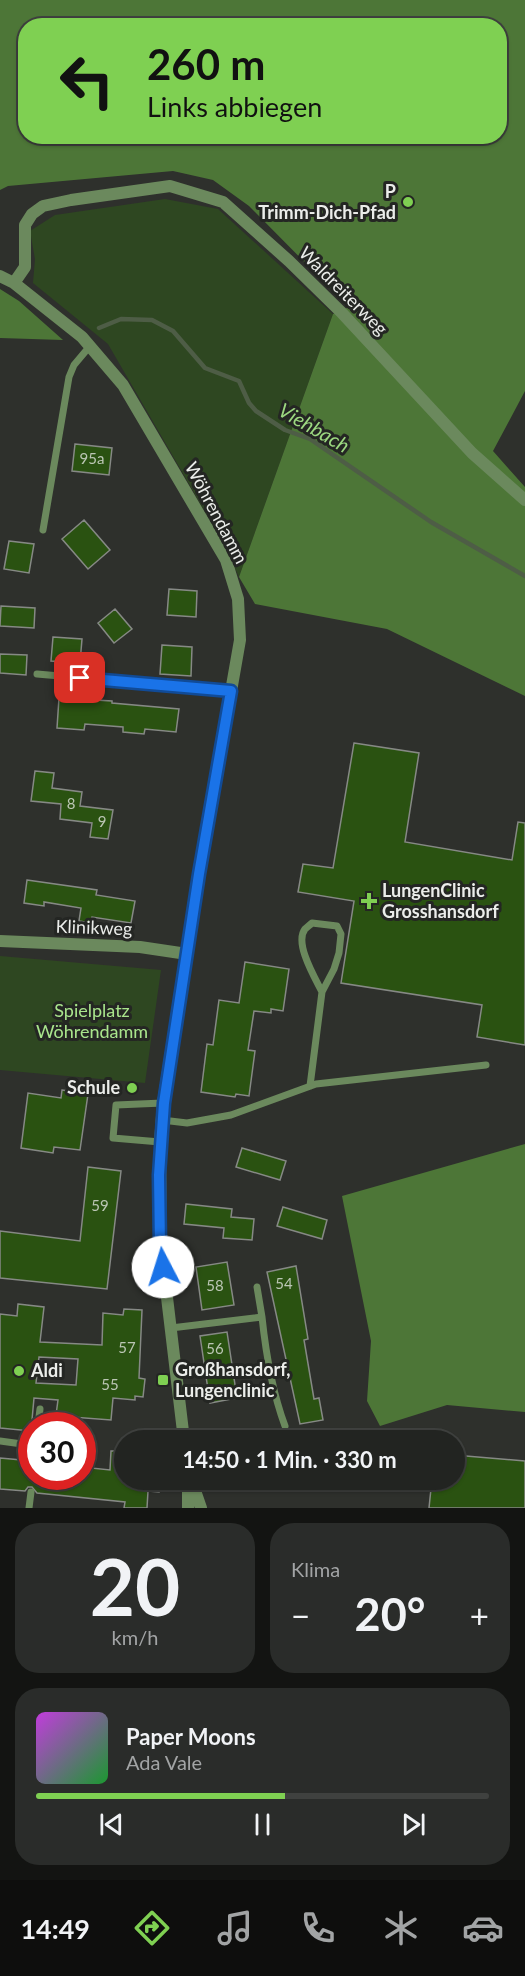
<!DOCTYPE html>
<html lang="de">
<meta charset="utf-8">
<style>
:root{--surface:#222421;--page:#2a2c2a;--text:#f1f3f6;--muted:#a2a4a5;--line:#3f413f;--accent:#7fd052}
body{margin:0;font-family:Lato,sans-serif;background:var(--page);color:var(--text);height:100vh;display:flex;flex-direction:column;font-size:22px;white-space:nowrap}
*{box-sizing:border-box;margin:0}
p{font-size:20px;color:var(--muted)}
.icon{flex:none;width:33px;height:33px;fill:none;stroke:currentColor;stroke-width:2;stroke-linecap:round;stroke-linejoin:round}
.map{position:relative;height:1508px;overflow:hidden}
.panel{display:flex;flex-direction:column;gap:15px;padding:15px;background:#131412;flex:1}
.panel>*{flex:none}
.banner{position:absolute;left:18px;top:18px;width:489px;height:126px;border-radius:24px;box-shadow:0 2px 4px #0004,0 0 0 2px var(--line);background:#7fd052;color:#111;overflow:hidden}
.speed{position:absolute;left:18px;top:1412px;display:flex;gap:12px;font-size:30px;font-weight:700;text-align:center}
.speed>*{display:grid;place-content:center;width:78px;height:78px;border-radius:50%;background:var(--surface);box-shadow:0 2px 4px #0004,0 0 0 2px var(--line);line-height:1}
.speed .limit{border:9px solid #d22;background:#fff;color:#111}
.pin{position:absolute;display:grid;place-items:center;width:51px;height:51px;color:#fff;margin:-26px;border-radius:12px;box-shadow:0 3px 9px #0006}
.me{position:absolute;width:66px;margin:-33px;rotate:355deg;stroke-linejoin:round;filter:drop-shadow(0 0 4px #0008)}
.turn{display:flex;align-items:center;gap:21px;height:126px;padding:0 30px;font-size:27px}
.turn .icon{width:78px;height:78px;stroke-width:2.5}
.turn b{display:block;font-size:42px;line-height:51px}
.big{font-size:45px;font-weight:700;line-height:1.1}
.panel .card{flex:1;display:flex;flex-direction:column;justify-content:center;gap:9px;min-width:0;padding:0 21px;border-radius:24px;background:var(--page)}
.panel .dial{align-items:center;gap:0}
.dial b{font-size:78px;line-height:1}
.song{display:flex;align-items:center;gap:18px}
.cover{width:72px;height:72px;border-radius:9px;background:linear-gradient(135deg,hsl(290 70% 55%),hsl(130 70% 35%))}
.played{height:6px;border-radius:3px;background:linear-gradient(90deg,var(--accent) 55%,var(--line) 55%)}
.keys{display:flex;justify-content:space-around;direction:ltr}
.heat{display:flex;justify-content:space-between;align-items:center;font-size:33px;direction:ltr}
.panel .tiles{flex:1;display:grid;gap:15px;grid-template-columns:1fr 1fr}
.card:last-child{grid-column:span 2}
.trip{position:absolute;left:114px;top:1430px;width:351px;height:60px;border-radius:30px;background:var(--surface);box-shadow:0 2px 4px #0004,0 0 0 2px var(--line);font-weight:700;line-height:60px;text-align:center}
.dock{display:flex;height:96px;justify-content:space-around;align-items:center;background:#0e0e0d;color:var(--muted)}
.dock .icon{width:42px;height:42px}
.dock .active{color:var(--accent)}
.dock b{font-size:27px;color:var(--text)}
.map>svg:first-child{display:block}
.green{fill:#2e4721}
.forest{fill:#4d7637;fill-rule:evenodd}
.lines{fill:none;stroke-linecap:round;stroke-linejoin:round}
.stream{stroke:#4e5d46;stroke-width:4.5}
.building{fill:#2a5211;stroke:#868985;stroke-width:1.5;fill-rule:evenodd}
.service{stroke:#6b895d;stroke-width:7}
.minor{stroke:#6b895d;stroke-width:12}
.route-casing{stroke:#114b97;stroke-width:15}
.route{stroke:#1a73e8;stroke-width:10}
.poi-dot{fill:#7fd052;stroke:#242623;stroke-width:2}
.labels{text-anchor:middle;stroke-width:6;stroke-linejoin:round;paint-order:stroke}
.number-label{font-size:15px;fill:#bbc6b4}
.poi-label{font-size:18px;font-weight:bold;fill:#ebedea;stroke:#242623;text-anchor:start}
.street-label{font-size:18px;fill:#ebedea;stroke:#242623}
.park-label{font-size:18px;fill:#a9e58c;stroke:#242623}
.water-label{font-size:20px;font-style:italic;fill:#9cd880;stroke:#242623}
</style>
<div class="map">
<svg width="525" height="1508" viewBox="0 0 525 1508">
<rect width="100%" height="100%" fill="#2e302c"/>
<!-- green -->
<path class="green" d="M165,199l53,10 115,105 -94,263 -14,-31 -117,-202 -75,-61 2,-24 -5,-28 25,-16z
M0,956l161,14 -16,113 -145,-13z"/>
<!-- forest -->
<path class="forest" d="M0,0h525v391l-32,60 32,36v209l-138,-67 -132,-25 -16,-27 94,-263 16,-7 -100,-101 -36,-26 -40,-9 -165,15 -8,4zM26,26h474v110h-474z
M0,289l19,12 44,39 -63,-2z
M525,1144v268l-78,-7 -67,21 -13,-25 4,-60 -29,-145z"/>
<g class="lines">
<!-- stream -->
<path class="stream" d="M99,328l22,-9 31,1 21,11 32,37 34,13 10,22 7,8 29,19 25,9 121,83 94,54"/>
</g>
<!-- building -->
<path class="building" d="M75,444l37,4 -3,27 -37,-4z
M84,520l26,30 -22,19 -26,-30z
M9,541l25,3 -5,29 -25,-4z
M169,589l28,2 -1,26 -29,-2z
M1,606l34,2 -1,20 -34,-2z
M115,609l17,20 -18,14 -16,-20z
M53,637l29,2 -2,24 -29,-2z
M162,645l30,2 -1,29 -31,-2z
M0,654l27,1 -1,20 -26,-2z
M59,698l53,3v2l67,6 -3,23 -31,-3 -1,5 -21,-2v-5l-38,-3 -1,6 -27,-2z
M354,743l65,10 -14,89 107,18 6,-38 7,1v222l-48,-8 5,-32 -141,-22 13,-82 -56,-9 5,-28 30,4z
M35,771l19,2 -2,15 30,4 -2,14 33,4 -5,29 -18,-2 2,-14 -32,-4 1,-15 -30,-3z
M27,880l70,10 -1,5 39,6 -4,22 -39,-6 -1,6 -12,-2 2,-13 -37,-6v4l-20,-3z
M245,962l44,7 -6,42 -12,-2v4l-17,-2 -6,39 7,1 -6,45 -13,-2 -1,3 -34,-5 6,-48 6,1 6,-45 20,3z
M62,1090l26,4 -8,56 -26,-3 -1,6 -32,-5 7,-55 33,5z
M242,1148l44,13 -6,19 -44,-13z
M88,1167l33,4 -14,118 -107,-11v-47l80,10z
M186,1204l46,5 -1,8 23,2 -2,21 -29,-2 1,-10 -40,-4z
M283,1207l44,13 -5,19 -45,-13z
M227,1262l7,43 -32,5 -6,-43z
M296,1266l12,73 -4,1 10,59 5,-1 4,22 -23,4 -33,-152z
M18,1304l26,3 -4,35 62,3 1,-32 20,2 1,-6 18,1 -3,68 6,1 -2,18 -8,-1v4l-22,-2 -2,22 -39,-3v8h-12l1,-10h-5l2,-15 -24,-2 -3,33 -31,-3v-114l17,2zM39,1357l39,2 -2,26 -40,-2z
M227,1332l10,66 -27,5 -10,-67z
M111,1451h13v28h36l-1,13 -11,-1 -1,17h-23l1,-6 -88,-9 -5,-6h-4l-3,4 -25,-2v-31l32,3v15h50v-9l28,3z
M454,1455l71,6v47h-96l3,-29h22z"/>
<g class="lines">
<!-- service -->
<path class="service" d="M43,530l26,-153 5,-12 16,-19
M37,674l194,17
M310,1086l12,-94 12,-23 5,-16 2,-19 -4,-8 -25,-3c-2,2 -5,4 -7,6 -11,14 10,49 17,63
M162,1120l25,3 44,-8 85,-31 170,-19
M160,1142l-47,-4 3,-33 47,-2
M262,1317c4,38 10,74 23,109
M171,1328l91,-11 -5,-30
M38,1425l2,-16
M0,1441l22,3
M29,1508l2,-16"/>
<!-- minor -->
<path class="minor" d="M0,276l14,7 68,54 41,48 103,175 12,39 2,41 -41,234 -36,229 -3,39 1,105 23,193
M14,283l11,-16v-42l7,-11 11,-8 28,-6 99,-14 53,16 66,59 52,51 131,141 53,47
M0,941l140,6 47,7
M188,1479v29
M191,1479l10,29"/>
</g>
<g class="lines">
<!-- route casing -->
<g class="route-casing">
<path id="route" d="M80,678l151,13 -32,183 -35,229 -5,72 1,72 3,20"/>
</g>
<!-- route -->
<use href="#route" class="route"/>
</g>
<!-- markers -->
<g class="poi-dot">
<circle cx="408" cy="202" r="6"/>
<path d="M366 892h6v6h6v6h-6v6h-6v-6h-6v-6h6z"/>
<circle cx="132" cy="1088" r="6"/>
<circle cx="19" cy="1371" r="6"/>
<rect x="157" y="1374" width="12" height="12" rx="3"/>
</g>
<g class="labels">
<!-- number labels -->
<g class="number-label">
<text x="92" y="464">95a</text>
<text x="71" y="809">8</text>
<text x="102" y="827">9</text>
<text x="100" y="1211">59</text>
<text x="284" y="1289">54</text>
<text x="215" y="1291">58</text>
<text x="127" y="1353">57</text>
<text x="215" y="1354">56</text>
<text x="110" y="1390">55</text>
</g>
<!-- poi labels -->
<g class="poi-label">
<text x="396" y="198" text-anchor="end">P<tspan x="396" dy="21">Trimm-Dich-Pfad</tspan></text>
<text x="382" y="897">LungenClinic<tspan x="382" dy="21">Grosshansdorf</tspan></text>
<text x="120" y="1094" text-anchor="end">Schule</text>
<text x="175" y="1376">Großhansdorf,<tspan x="175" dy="21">Lungenclinic</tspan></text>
<text x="31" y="1377">Aldi</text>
</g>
<!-- street labels -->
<g class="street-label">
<text transform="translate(343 291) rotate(45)" y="6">Waldreiterweg</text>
<text transform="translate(216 513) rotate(62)" y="6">Wöhrendamm</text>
<text transform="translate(94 928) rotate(2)" y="6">Klinikweg</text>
</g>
<!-- park labels -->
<g class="park-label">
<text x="92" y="1017">Spielplatz<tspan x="92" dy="21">Wöhrendamm</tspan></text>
</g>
<!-- water labels -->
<g class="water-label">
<text transform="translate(314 428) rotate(30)" y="7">Viehbach</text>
</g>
</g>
</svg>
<div class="speed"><div class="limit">30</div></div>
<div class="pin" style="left:80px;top:678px;background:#d93025"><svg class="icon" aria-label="arrive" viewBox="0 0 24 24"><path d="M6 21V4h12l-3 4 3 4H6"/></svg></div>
<svg class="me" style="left:163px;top:1267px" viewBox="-20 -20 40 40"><circle r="19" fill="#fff"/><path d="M0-13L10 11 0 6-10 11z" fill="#1a73e8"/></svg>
<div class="trip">14:50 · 1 Min. · 330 m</div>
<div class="banner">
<div class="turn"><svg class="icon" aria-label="left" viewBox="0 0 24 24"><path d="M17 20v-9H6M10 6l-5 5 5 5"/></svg><div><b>260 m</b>Links abbiegen</div></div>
</div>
</div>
<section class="panel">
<div class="tiles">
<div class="card dial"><b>20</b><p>km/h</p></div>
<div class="card"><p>Klima</p>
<div class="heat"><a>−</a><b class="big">20°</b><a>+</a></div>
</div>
<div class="card">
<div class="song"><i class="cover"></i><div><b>Paper Moons</b><p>Ada Vale</p></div></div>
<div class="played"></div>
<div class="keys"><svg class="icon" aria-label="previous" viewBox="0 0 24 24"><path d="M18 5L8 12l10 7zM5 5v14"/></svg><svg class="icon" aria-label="pause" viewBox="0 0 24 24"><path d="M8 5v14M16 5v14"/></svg><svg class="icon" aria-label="next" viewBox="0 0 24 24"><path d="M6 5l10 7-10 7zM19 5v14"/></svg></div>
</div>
</div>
</section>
<nav class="dock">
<b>14:49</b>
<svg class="icon active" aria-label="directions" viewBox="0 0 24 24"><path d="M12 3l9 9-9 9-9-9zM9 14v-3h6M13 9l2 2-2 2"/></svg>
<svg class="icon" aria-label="music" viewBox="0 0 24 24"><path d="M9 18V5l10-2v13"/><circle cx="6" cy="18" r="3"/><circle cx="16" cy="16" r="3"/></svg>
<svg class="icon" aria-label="phone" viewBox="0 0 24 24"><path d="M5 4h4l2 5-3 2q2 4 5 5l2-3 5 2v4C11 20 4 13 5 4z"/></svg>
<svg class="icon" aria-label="climate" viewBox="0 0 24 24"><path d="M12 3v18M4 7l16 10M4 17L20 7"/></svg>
<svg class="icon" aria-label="car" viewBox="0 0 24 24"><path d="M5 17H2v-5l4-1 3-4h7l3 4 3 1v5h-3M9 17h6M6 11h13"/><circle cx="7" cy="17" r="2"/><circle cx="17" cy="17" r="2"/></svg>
</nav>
